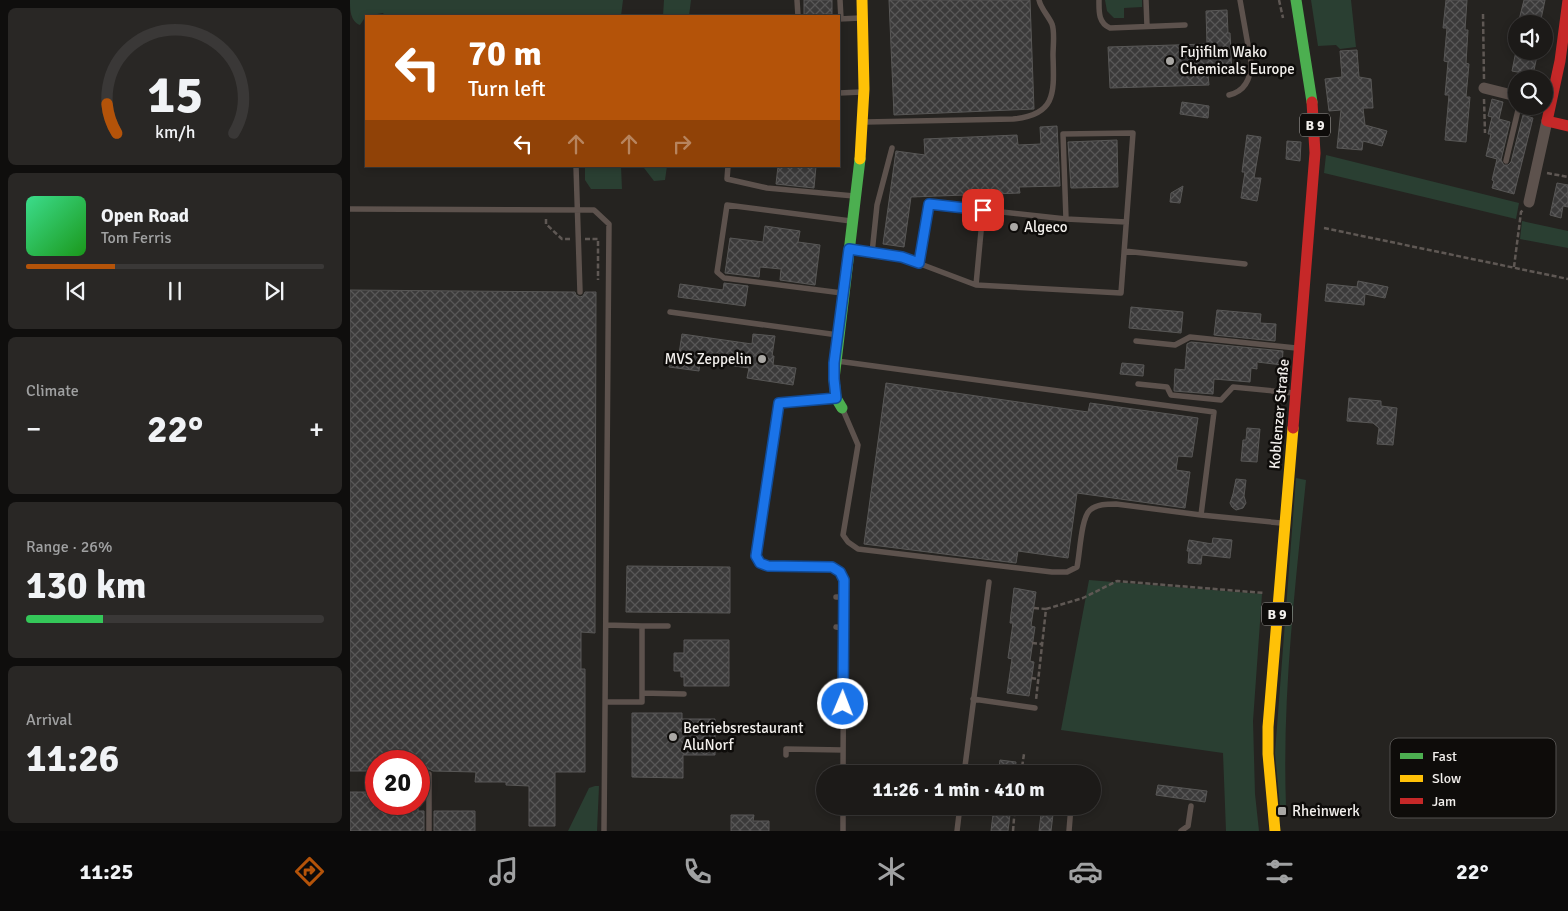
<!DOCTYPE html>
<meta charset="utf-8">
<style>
:root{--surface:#1c1a18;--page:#292725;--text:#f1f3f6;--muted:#a0a1a2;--line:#3a3837;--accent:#b45309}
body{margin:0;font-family:Signika,sans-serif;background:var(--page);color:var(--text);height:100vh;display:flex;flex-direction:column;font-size:19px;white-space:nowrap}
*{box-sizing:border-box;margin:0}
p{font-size:16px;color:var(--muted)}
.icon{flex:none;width:28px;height:28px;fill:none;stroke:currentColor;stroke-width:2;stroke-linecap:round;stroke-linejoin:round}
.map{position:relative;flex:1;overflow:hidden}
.drawer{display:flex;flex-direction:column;gap:8px;padding:8px;background:#0f0e0d;width:350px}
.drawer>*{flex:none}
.top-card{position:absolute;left:15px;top:15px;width:475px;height:152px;border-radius:0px;box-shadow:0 2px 8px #0003,0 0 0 1px var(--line);background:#b45309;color:#fff;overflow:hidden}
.buttons{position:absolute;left:1158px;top:15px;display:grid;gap:10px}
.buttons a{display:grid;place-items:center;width:45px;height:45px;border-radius:50%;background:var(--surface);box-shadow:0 2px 8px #0003,0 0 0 1px var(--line);font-size:25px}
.speed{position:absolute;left:15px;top:750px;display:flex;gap:10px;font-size:25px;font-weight:700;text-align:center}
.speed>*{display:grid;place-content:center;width:65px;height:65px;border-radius:50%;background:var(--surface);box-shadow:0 2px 8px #0003,0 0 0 1px var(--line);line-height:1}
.speed .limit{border:8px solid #d22;background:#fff;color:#111}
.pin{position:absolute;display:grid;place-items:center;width:42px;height:42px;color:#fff;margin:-21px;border-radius:10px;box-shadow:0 2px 8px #0006}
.me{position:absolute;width:55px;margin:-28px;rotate:1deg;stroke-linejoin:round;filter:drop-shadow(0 0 4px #0008)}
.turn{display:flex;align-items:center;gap:18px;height:105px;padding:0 20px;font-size:22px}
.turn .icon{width:65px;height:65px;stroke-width:2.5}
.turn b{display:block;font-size:35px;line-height:42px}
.lanes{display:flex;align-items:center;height:48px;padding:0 20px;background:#0003;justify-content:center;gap:25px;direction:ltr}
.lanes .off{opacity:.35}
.big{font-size:38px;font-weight:700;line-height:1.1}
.drawer .tile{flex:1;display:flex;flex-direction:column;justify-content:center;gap:8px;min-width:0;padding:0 18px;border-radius:8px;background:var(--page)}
.drawer .dial{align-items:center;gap:0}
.dial svg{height:130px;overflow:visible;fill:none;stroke:var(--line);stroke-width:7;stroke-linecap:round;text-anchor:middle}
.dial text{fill:var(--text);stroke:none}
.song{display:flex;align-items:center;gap:15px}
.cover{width:60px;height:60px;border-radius:8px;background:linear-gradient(135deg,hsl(150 70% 55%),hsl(120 70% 35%))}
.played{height:5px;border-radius:2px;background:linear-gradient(90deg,var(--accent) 30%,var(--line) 30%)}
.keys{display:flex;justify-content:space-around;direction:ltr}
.heat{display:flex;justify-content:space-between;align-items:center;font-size:28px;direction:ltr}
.charge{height:8px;border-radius:4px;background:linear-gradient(90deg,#34c759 26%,var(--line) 0)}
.trip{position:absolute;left:466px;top:765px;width:285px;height:50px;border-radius:25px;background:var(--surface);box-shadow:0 2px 8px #0003,0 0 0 1px var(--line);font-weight:700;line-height:50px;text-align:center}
.tabs{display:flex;height:80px;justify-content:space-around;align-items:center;background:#0b0a0a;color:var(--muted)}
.tabs .icon{width:35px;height:35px}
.tabs .selected{color:var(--accent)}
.tabs b{font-size:22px;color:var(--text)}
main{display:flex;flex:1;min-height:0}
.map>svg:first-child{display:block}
.green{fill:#2a3f32}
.building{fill:url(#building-cross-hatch);stroke:#585756}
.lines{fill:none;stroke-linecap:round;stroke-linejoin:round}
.path{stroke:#5f5854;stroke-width:2.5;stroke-dasharray:5 2.5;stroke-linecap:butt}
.lane{stroke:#5d524d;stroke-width:5.5}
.street{stroke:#5d524d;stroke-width:11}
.fast{stroke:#4caf50;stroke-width:11}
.slow{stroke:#ffc107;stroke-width:11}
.jam{stroke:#c62828;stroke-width:11}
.route-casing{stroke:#114b97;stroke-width:12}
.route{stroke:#1a73e8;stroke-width:9}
.poi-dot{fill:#aaa8a5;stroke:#0e0c0a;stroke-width:2}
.labels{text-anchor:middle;stroke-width:5;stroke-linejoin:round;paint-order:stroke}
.shield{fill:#0e0c0a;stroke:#aeaba8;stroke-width:1}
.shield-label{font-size:14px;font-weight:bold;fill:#f2efec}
.poi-label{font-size:15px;fill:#f2efec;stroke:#0e0c0a;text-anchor:start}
.street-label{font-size:15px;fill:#f2efec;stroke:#0e0c0a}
.key{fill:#0e0c0a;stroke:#52504e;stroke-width:1}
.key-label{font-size:14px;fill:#f2efec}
</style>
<main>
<section class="drawer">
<div class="tile dial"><svg viewBox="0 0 100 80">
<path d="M14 69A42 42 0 1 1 86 69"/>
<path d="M14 69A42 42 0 0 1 8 51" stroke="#b45309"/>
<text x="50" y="56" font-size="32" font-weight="700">15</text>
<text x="50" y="72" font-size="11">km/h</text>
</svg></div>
<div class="tile">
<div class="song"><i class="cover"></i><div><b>Open Road</b><p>Tom Ferris</p></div></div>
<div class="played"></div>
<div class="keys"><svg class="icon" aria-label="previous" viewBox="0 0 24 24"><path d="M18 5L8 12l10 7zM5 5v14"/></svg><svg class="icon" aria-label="pause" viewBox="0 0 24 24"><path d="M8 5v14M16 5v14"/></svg><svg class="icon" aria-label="next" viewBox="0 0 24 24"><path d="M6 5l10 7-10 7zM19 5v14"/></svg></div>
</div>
<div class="tile"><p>Climate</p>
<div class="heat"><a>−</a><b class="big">22°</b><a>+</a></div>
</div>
<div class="tile"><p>Range · 26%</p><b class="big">130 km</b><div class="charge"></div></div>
<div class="tile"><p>Arrival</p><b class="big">11:26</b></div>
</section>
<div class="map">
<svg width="1218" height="831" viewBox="0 0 1218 831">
<defs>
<pattern id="building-cross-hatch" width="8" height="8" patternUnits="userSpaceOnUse" patternTransform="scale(1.25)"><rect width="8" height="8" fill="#3b3a3a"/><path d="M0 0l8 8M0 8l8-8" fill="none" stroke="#585757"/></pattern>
</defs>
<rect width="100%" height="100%" fill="#252320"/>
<!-- green -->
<path class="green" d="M0,0h273l-2,16h-236l-2,-3 -17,3 -6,9c-10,-4 -10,-16 -10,-25z
M314,0h27l-2,16h-26z
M755,0h37v7l-18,1v10h-10l-7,-7z
M961,0h40l5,47 -16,2 -4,-4 -18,1z
M976,155l193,48 -3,16 -192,-46z
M235,166h36l1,23h-31l-6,-9z
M294,166h23l-2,14 -11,1 -10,-13z
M1172,221l46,10v17l-48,-9z
M946,478l10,2c-11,108 -24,217 -20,326l-6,1 -5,-54z
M739,580l173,14 -9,127 2,73 4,37h-33l-3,-78 -162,-23z
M245,786h4l-2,45h-29l21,-43z"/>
<!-- building -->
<path class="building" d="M454,0h28v14l-28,1z
M539,0h141l4,109 -140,6z
M1096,0h21l-2,30h3l-2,33 3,1 -3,33h4l-4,45 -21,-2 4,-45h-4l3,-33 -4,-1 3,-33h-4z
M1174,0h21l-5,24h-22z
M877,10l1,23h2l2,41 -24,1 1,10 -99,3 -2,-41 99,-3 -1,-33z
M1007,50l2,27 12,2 2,29h-10l2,17 22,6 -5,15 -19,-5 -1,9 -25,-2 4,-38 -12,1 -4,-32 17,-2 -2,-26z
M1166,51h22l-5,24 -21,-4z
M1142,99l11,3 -4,17 11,3 -9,38 3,5h4l3,-3 12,-47 10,3 -19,76 -22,-6 2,-7 -2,-1 5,-21 -11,-3 5,-22h-3l4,-17 -4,-1z
M832,102l27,4 -1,12 -28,-4z
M707,126l3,60 -41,1 1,6 -109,4 -7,50 -21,-3 13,-93 29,4 -1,-16 93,-4 1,10 23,-1 -1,-17z
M897,135l14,2 -7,41h7l-4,23 -16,-3 4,-26h-3z
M767,140l1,47 -47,1 -3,-46z
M937,141l14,1 -1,19 -14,-2z
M428,166h38l-2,22 -38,-4z
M1207,183l11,2v22l-5,-1 -2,12 -11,-3z
M833,186l-3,17 -10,-1 1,-9z
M415,226l35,5 -2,11 22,3 -5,40 -35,-5 1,-11 -21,-2 -1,10 -34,-4 5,-35 33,4z
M1008,281l30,6 -3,11 -20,-4 -1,11 -39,-4 2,-17 30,3z
M374,283l24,3 -3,20 -67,-9 2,-13 43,6z
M0,290l225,2 1,3 4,2 3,-1 2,-4h11l-1,341 -14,-1v37h4v103h-30v54h-26v-40l-23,-1v-3h-31l1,-10 -43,-1 -4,-2 -10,2v-10h-43v10h-26z
M781,307l52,5 -2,21 -52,-5z
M867,310l44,4 -1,9 16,1 -1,17 -61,-6z
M332,334l70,10 1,-10 22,2 -3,20h2l-1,9 23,3 -3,17 -46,-7 2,-10 -49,-7 -1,10 -30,-4 2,-14 8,1z
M841,342l92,9 -1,14 -25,-3v7l-6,-1 -1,14 -36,-3 -1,15 -39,-3 1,-22 10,1 2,-26z
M772,363l22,2 -1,11 -23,-2z
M536,383l202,29 2,-9 108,15 -6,39 -14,-1 -2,14 14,2 -5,36 -108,-15 -9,65 -50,-7 -2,12 -152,-19z
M999,398l32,3v5l16,2 -4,37 -16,-1 2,-16 -6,-5 -26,-2z
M897,428l13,1 -3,33 -16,-1 2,-21h3z
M886,479l10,1 -2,16 2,7 -3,5 -7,2 -4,-3 -2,-4 3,-9z
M863,538l19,2 -2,18 -28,-3 -1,9 -13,-1 1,-12h-2l2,-11 23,4z
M277,566l103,1v46l-104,-1z
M664,588l22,4 -5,34 4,1 -5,34 4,1 -5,34 -22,-3 5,-34 -4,-1 5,-35h-3z
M334,640h45v46h-45v-9h-3v-6h-7v-18h10z
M282,713h50v6h33v36h-32v23l-51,-1z
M650,760l16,2 -1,12h-17z
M808,785l49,6 -2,11 -49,-7z
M0,792h26v12h42v7h6v20h-74z
M644,806h17l-3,25h-17z
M692,806h12l-3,25h-12z
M84,811h41v20h-41z
M381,815h23l-1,6h16v10h-38z"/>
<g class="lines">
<!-- path -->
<path class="path" d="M929,0l4,18
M1133,14l1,65
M1134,99l1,34
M1197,173l21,4
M196,219v5l16,15h8
M974,228l244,51
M235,239h13v41
M1164,267l7,-55 2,-2
M684,608l12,1 -10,91
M696,609l37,-11 34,-17 147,12
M682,643l10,1
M681,678l7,1
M671,774l3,-20
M665,809l38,4
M663,831l2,-25"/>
<!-- lane -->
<path class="lane" d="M447,0l1,16
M490,0l1,19
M749,0c0,11 -1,23 11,28l75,-3
M796,0l1,26
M489,19l21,-1
M489,93l22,-1
M879,95c17,-4 22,-17 22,-33l-11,-62
M515,122l148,-3c44,-4 41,-27 40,-64 0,-9 2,-23 -1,-31 -4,-9 -11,-15 -13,-24
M1156,161l13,-55
M226,166l4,126
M378,166l-1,13 40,9 87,8
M0,209l244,1 15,14 -5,607
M501,250l51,7 74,28 145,8c4,-53 8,-106 12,-160l-70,1 3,85 60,3
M774,251l121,13
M522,253l5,-48 15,-57
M569,263l10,-59 137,15
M626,285l7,-75
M492,293l-118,-15 -7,-6 10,-67 124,16
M320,312l168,23
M786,341l39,4 15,-8 106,11
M487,361l377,51 -13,103 -85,-11c-9,0 -19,0 -26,6 -9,8 -10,43 -13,57l-10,5h-15l-194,-23 -10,-7 -5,-7 15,-90 -15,-35
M788,384l29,3 4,8 50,5 12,-13 61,6
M485,399l-56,4 -23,153 4,7 8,3 64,1 8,6 4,7 -1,194
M851,515l80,8
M486,597h8
M292,626h26
M486,627l8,1
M292,693l42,1
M623,699l62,9
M255,702h37v-76l-36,-1
M436,755v-6l57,1
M614,774l25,-192
M79,831v-57
M493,831v-25
M607,831l3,-25
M719,831l2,-25
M831,831l7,-5 3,-20"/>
<!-- street -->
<path class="street" d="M1134,88l32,8
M1179,202l18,-81"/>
<!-- fast -->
<path class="fast" d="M946,0l16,102
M492,408l-6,-10 -2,-19 26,-220"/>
<!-- slow -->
<path class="slow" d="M510,159l4,-70 -2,-89
M925,831l-7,-77v-27l25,-299"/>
<!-- jam -->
<path class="jam" d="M1218,0l-8,61 -13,60 21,5
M943,428l22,-275 -3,-51"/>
</g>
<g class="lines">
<!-- route casing -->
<g class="route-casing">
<path id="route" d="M493,704l1,-124 -4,-8 -8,-5 -64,-1 -8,-3 -4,-7 23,-153 57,-5 -2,-19v-16l15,-114 53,8 17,6 10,-59 54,6"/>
</g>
<!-- route -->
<use href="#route" class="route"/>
</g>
<!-- markers -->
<g class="poi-dot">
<circle cx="820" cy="61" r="5"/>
<circle cx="664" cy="227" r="5"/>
<circle cx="412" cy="359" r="5"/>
<circle cx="323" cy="737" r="5"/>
<rect x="927" y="806" width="10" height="10" rx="2.5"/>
</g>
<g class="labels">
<!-- shield labels -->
<g class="shield">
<rect x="950" y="113.5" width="30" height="23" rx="4"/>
<rect x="912" y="602.5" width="30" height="23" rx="4"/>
</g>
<g class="shield-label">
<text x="965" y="130">B 9</text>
<text x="927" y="619">B 9</text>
</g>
<!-- poi labels -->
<g class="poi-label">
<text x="830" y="57">Fujifilm Wako<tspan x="830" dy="17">Chemicals Europe</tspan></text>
<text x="674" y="232">Algeco</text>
<text x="402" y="364" text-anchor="end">MVS Zeppelin</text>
<text x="333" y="733">Betriebsrestaurant<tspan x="333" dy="17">AluNorf</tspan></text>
<text x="942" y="816">Rheinwerk</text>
</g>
<!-- street labels -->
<g class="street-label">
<text transform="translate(929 414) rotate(-85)" y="5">Koblenzer Straße</text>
</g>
</g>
<!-- legend -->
<rect x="1040" y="738" width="166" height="80" rx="8" class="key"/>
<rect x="1050" y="753" width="23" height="6" fill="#4caf50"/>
<rect x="1050" y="775" width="23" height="7" fill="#ffc107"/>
<rect x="1050" y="798" width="23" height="6" fill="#c62828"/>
<g class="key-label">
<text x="1082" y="761">Fast</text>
<text x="1082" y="783">Slow</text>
<text x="1082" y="806">Jam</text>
</g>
</svg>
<div class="buttons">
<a><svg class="icon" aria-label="sound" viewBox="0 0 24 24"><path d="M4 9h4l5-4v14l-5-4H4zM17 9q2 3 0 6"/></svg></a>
<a><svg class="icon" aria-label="search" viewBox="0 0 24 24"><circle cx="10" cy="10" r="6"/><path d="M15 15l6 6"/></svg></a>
</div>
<div class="speed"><div class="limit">20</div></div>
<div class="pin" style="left:633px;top:210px;background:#d93025"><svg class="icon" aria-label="arrive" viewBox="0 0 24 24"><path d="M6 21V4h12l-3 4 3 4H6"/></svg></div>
<svg class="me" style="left:493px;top:704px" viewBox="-20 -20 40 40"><circle r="17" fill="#1a73e8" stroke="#fff" stroke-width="3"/><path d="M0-11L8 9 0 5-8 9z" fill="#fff"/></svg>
<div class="trip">11:26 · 1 min · 410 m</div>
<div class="top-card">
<div class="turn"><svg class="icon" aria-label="left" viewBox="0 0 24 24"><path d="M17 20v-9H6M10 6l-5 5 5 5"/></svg><div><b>70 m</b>Turn left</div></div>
<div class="lanes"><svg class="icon" aria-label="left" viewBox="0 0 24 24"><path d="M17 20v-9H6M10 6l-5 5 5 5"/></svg><svg class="icon off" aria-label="ahead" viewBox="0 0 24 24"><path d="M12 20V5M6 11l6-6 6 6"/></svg><svg class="icon off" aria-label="ahead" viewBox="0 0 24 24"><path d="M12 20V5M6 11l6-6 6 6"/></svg><svg class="icon off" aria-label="right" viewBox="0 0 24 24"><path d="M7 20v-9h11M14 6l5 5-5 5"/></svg></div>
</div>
</div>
</main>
<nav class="tabs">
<b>11:25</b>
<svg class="icon selected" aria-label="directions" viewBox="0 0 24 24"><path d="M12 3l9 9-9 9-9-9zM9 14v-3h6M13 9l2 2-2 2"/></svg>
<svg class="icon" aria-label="music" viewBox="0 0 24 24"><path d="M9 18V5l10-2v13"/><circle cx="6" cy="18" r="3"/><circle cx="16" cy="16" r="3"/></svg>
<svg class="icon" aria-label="phone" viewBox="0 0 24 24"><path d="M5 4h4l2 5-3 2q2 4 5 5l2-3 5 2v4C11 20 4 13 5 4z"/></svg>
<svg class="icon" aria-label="climate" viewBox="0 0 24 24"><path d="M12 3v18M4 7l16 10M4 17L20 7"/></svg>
<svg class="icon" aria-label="car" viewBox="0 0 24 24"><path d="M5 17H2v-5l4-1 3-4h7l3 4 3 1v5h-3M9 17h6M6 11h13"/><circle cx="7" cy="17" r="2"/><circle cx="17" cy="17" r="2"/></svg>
<svg class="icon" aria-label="filters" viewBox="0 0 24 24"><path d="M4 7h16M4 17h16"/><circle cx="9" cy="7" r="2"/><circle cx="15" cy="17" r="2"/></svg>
<b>22°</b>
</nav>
